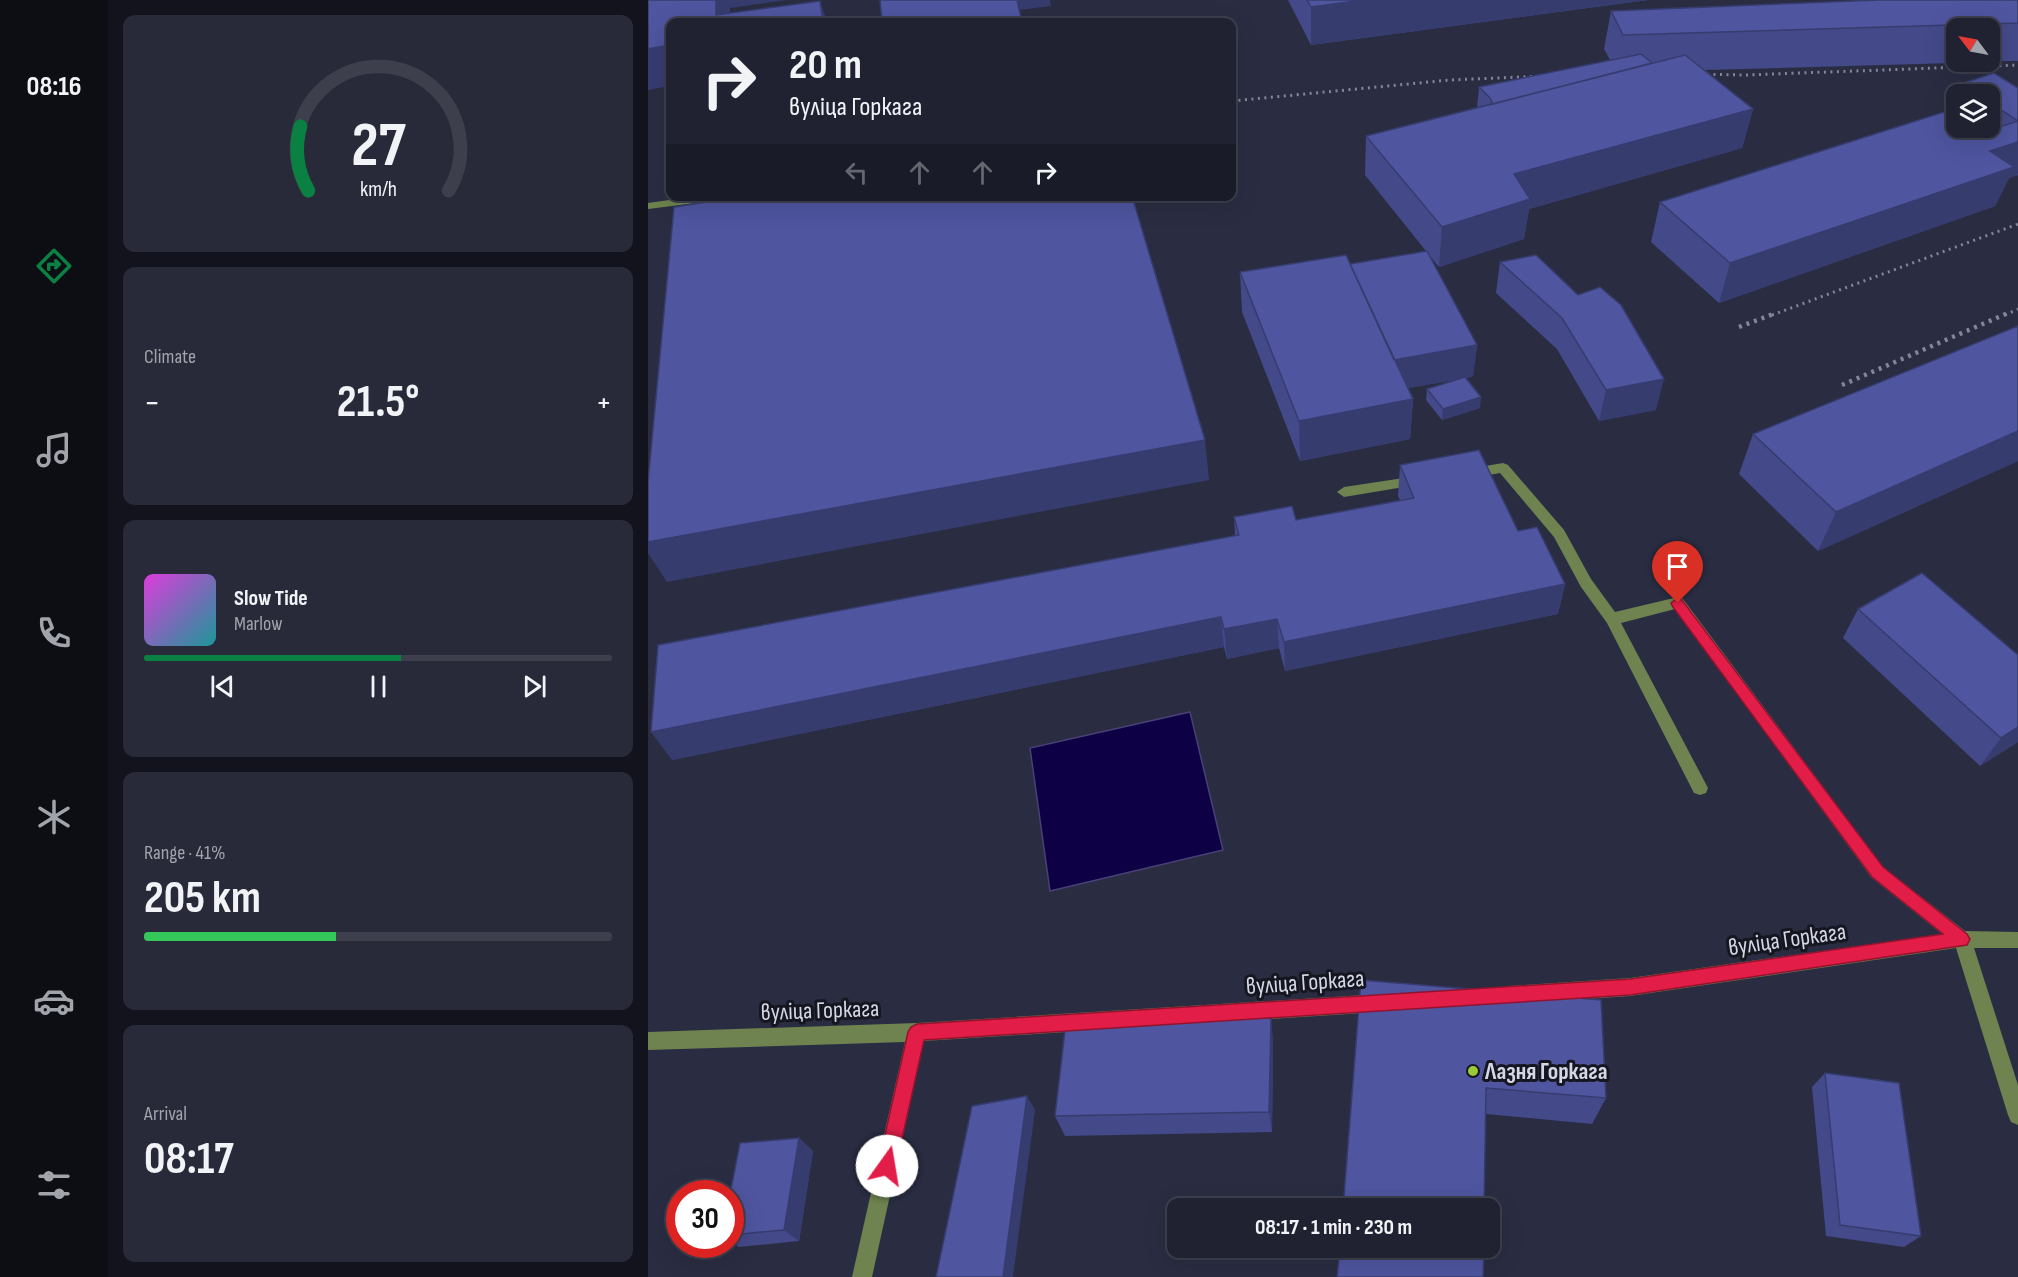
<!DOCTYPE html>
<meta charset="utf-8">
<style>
:root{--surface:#202232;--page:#282a3a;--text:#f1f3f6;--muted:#a2a4ac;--line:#3d3f4d;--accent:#0b8043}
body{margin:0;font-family:"Sofia Sans Condensed",sans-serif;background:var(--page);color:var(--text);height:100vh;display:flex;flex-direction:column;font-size:22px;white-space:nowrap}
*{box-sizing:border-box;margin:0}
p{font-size:20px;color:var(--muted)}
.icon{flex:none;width:33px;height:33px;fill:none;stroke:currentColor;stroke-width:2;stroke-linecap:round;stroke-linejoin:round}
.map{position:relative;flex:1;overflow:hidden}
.drawer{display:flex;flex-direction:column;gap:15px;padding:15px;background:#12131c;width:540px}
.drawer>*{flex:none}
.banner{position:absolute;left:18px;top:18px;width:570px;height:183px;border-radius:12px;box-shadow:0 6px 24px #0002,0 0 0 2px var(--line);background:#202232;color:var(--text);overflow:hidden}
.needle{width:39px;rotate:302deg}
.controls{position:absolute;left:1298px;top:18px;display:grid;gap:12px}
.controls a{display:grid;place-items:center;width:54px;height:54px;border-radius:12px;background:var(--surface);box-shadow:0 6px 24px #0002,0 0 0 2px var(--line);font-size:30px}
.speed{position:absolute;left:18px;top:1180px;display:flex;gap:12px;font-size:30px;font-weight:700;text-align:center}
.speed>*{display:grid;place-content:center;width:78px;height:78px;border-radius:50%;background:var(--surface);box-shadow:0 6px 24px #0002,0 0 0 2px var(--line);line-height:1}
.speed .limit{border:9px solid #d22;background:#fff;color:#111}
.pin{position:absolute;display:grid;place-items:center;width:51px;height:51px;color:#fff;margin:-62px -26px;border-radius:50% 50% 50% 0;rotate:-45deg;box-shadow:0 0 6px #0007}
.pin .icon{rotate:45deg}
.me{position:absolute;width:66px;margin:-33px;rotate:13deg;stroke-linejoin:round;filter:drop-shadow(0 0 4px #0008)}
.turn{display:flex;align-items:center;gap:21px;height:126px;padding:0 24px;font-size:27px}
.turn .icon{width:78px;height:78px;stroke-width:2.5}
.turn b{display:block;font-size:42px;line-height:51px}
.lanes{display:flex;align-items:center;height:57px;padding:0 24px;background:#0003;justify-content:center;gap:30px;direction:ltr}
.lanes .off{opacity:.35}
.big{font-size:45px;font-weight:700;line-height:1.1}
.drawer .tile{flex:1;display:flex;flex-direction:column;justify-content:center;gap:9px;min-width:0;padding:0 21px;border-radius:12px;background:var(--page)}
.drawer .dial{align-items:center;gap:0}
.dial svg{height:156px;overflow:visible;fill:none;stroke:var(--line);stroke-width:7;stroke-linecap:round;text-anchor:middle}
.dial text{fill:var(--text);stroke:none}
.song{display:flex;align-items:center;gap:18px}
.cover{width:72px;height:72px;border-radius:9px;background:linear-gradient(135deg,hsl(300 70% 55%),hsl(180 70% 35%))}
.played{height:6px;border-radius:3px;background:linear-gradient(90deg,var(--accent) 55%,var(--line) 55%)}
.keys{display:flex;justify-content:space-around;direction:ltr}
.heat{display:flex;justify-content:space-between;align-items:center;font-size:33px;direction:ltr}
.charge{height:9px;border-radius:4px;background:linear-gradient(90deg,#34c759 41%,var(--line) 0)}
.trip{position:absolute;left:519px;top:1198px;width:333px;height:60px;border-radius:12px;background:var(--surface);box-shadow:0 6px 24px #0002,0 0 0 2px var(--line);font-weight:700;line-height:60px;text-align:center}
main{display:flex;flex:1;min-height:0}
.tab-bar{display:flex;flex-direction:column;width:108px;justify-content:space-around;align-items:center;background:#0d0e14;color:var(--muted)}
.tab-bar .icon{width:42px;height:42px}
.tab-bar .current{color:var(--accent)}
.tab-bar b{font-size:27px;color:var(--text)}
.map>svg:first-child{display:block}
.water{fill:#0e0045;stroke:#494075;stroke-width:1.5}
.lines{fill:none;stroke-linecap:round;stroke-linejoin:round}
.minor{fill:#6e834f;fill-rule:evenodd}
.rail-far1{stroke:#838697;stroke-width:3;stroke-dasharray:2 4.5;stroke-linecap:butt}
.rail{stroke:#838697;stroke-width:4.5;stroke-dasharray:3 5;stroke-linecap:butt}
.wall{fill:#444989}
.shaded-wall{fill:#373c6f}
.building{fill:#4f559f;stroke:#373c6f;stroke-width:1.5}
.route{fill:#e11d48;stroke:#92132f;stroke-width:1.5}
.poi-dot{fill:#98cb37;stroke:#151620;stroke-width:2}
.labels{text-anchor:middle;stroke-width:6;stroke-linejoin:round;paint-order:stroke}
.near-street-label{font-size:24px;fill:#d4d7e5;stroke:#151620}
.near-poi-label{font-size:24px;font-weight:bold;fill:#d4d7e5;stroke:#151620;text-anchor:start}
</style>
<main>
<nav class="tab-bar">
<b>08:16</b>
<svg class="icon current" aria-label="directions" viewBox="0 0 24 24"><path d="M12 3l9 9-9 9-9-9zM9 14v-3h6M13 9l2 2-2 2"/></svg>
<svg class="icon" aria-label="music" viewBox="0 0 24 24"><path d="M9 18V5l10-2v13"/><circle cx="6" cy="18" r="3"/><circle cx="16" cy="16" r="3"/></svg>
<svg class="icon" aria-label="phone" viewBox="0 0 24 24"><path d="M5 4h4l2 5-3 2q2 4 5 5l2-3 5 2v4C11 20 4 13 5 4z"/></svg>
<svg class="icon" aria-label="climate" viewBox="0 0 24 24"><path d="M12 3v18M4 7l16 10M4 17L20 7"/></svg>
<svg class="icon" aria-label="car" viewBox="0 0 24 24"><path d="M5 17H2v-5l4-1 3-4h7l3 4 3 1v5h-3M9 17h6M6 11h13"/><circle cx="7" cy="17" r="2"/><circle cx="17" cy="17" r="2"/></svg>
<svg class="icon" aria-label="filters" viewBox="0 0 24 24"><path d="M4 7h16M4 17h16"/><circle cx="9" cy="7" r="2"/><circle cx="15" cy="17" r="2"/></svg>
</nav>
<section class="drawer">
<div class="tile dial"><svg viewBox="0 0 100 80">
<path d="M14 69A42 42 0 1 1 86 69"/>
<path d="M14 69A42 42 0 0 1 10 36" stroke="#0b8043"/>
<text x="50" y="56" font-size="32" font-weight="700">27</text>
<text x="50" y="72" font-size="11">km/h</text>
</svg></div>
<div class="tile"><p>Climate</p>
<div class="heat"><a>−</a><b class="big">21.5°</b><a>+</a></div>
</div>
<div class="tile">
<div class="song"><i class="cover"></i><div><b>Slow Tide</b><p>Marlow</p></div></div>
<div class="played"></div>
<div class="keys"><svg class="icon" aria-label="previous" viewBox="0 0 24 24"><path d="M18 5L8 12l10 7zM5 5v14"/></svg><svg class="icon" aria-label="pause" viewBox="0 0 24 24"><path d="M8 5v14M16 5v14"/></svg><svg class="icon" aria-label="next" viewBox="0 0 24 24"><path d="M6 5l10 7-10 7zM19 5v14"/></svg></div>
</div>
<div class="tile"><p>Range · 41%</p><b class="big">205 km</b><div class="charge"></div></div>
<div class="tile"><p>Arrival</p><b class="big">08:17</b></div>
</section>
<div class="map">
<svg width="1370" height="1277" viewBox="0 0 1370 1277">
<rect width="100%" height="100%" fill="#2a2d42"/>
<!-- water -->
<path class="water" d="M542,712l33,138 -173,41 -20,-143z"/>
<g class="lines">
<!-- minor -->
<path class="minor" d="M50,196h35l-5,3 -80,10v-6z
M855,463l5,2 56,65 27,49 24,33 63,-15 5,2 200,268 82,64 53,1v16h-44l44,137v40l-7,-3 -3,-7 -52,-167 -326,48 -121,8 -6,-3 -3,-6 3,-6 6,-3 121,-8 312,-44 -71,-57 -196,-268 -54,14 87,165 -2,5 -6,2 -6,-2 -87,-170 -26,-36 -27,-50 -54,-64 -32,6 -7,-5 7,-5z
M769,476l7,5 -2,3 -78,13 -7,-5 7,-5z
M732,994l6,3 3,6 -3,6 -6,3 -456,29 -52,236h-20l53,-235 -257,8v-18l269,-9z"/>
<!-- rail-far1 -->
<path class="rail-far1" d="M1046,74l52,1 272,-10
M584,101l218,-21 94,-4
M1124,315l246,-91
M1357,315l13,-6"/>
<!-- rail -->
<path class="rail" d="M1091,327l37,-14
M1194,385l166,-72"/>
</g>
<!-- wall -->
<path class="wall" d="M640,0h360l-337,45z
M1370,0v61h-29v-33h-33v34h32l-283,8 48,39 -11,39 -213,61 -5,30 -85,28 -10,-12 48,90 -4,31 -7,2 14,30 -38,12 -16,-20 1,-11 33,-10 -52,9 5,11 -3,40 -110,22 -58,-149 -2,-40 110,-8 76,-13 -61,-76 1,-39 111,-28 2,-21 131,-27 -6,-11 7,-38z
M1312,84l58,4v88l-1,-1 -8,3 -14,28 -276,97 -68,-61 9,-40 288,-87 8,-20v33h33v-34h-33z
M888,255l120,155 -57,11 -42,-72 -61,-56 4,-31z
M1370,326v135l-200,90 -79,-77 14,-40z
M752,465l118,66 47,53 -7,30 -273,57 -6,-23 -52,11 -3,-12 -552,113 563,-225 -1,-18 62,3 104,-20 -2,-4z
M1210,609l160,46v87l-38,24 -137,-128z
M713,980l245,118 -14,26 -106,-10z
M625,1041l-1,91 -207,4 -10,-20z
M1177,1073l96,163 -17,11 -78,-11 -14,-149z
M151,1138l14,13 -14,90 -60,6 -9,-6v-47z"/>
<!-- shaded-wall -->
<path class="shaded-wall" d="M68,0h70l-56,8v14l-14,-7z
M369,0h33l1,6 -33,4z
M716,0h284l-337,45v-38z
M172,1l7,21h-4z
M22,45v41l-22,4v-41z
M1105,109l-11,39 -213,61 -5,30 -85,28 3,-40 72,-53z
M1370,142v31l-1,2 -8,3 -14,28 -276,97 11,-40 260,-112z
M829,345l-4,31 -84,16 1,-32z
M1016,379l-8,31 -57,11 7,-31z
M833,397l-1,11 -38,12 1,-11z
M765,399l-3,40 -110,22 -1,-40z
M1370,431v30l-200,90 18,-39z
M557,440l4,40 -542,102 -19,-29v-11z
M917,584l-7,30 -273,57 -1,-29z
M573,617l3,30 -552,113 -21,-28z
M629,619l2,29 -52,11 -3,-30z
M1370,727v15l-38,24 21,-28z
M623,1018l2,23 -1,91 -3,-20z
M379,1096l8,14 -22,167h-10z
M151,1138l14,13 -14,90 -15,-11z"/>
<!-- building -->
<path class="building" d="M0,0h68v15l104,-14 3,21h-153v23l-22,4z
M232,0h137l5,22h-140z
M659,0h57l-53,7z
M1230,0h140v23l-395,12 -12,-24z
M993,54l11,9 -159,41 -3,-6 -11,-11z
M1037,55l68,54 -239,65 16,25 -88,28 -76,-91z
M1346,73l24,15v33l-29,-19v-8h-12l-17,-10z
M1296,112l12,8v8h12l10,6 40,-13v21l-28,9 24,16 -284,96 -70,-61z
M98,196h386l73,244 -557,102v-60l26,-275z
M779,251l50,94 -83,15 -44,-96z
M698,255l67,144 -114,22 -59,-149z
M888,255l42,40 22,-8 21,18 43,74 -58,11 -44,-72 -62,-56z
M1370,326v105l-182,81 -83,-78z
M817,377l16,20 -38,12 -16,-20z
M831,450l39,81 19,-4 28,57 -281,58 -7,-23 -53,10 -3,-12 -570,115 7,-87 581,-110 -5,-18 58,-11 4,14 118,-22 -14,-33z
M1274,573l96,82v72l-17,11 -143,-129z
M713,980l240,20 5,98 -120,-10 -2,121h-141z
M623,1018l-2,94 -214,4 11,-94z
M1177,1073l74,10 22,153 -81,-11z
M379,1096l-24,181h-67l36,-171z
M151,1138l-15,92 -54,5v-41l10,-51z
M692,1248h144l-1,29h-146z"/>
<!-- route -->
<path class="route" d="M1030,598l4,2 201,267 84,67 3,5 -3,6 -337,50 -706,45 -28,126 -2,6 -7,3 -6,-3 -3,-6 30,-134 3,-5 6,-3 713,-45 313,-45 -71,-57 -199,-270 -2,-4z"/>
<!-- markers -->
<circle class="poi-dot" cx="825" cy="1071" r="6"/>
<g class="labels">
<!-- near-street labels -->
<g class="near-street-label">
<text transform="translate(1139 939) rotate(-8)" y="8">вуліца Горкага</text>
<text transform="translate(657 982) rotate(-4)" y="8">вуліца Горкага</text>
<text transform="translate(172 1010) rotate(-2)" y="8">вуліца Горкага</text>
</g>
<!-- near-poi labels -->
<g class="near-poi-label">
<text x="837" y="1079">Лазня Горкага</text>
</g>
</g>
</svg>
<div class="controls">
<a><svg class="needle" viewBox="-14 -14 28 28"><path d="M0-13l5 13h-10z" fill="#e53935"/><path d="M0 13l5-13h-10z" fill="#a2a4ac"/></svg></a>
<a><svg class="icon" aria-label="layers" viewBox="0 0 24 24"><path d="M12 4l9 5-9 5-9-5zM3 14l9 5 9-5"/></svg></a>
</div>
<div class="speed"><div class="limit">30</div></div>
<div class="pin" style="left:1030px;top:603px;background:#d93025"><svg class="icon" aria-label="arrive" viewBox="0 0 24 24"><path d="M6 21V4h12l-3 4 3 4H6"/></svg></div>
<svg class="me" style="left:239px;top:1166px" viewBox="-20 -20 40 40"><circle r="19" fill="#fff"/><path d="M0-13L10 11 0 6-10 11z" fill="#e11d48"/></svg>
<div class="trip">08:17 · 1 min · 230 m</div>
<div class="banner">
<div class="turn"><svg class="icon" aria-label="right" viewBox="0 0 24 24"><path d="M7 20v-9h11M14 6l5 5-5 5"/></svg><div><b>20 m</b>вуліца Горкага</div></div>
<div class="lanes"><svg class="icon off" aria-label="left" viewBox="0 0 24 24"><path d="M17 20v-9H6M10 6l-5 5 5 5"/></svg><svg class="icon off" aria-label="ahead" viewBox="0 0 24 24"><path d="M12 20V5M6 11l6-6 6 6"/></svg><svg class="icon off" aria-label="ahead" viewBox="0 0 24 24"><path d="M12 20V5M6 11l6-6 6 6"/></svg><svg class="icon" aria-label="right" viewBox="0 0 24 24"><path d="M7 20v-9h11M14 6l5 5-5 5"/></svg></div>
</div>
</div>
</main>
